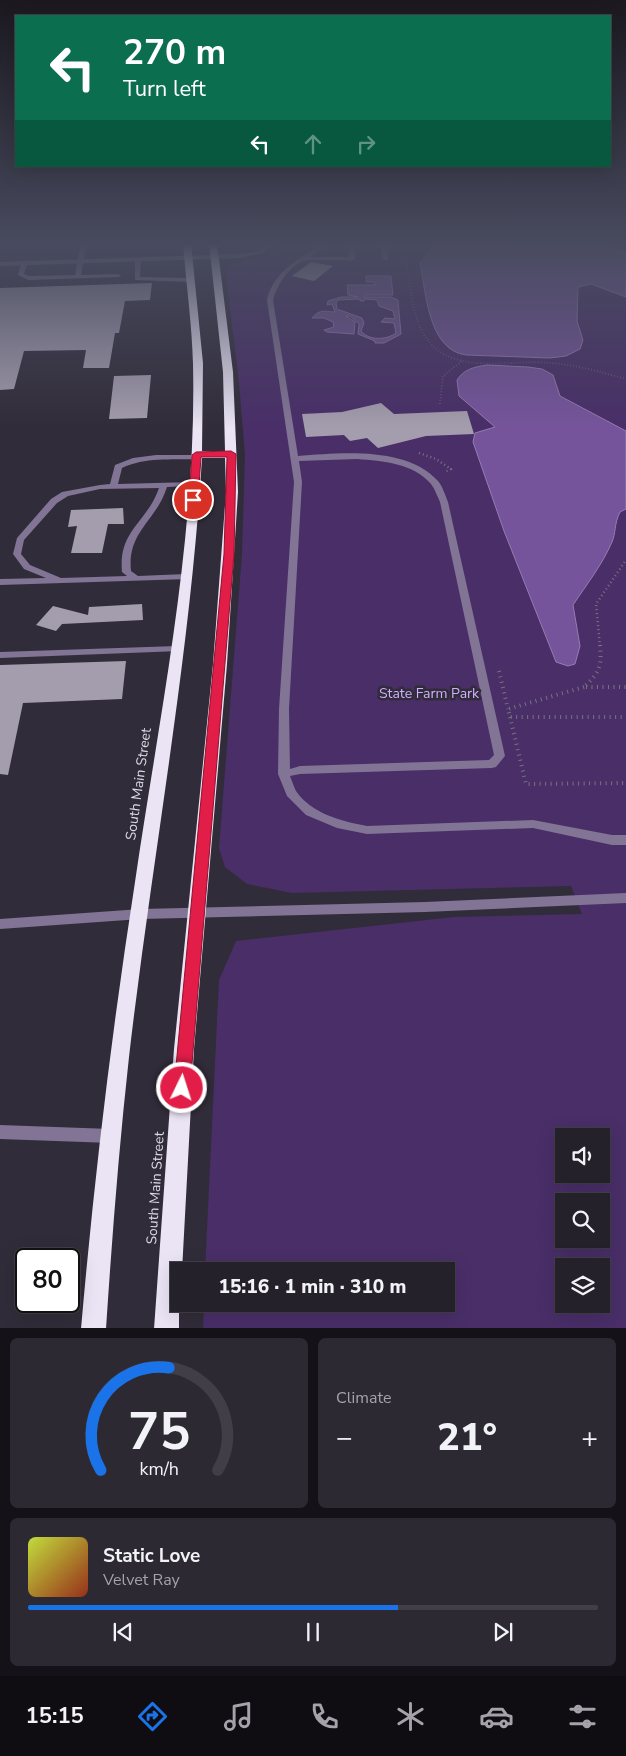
<!DOCTYPE html>
<meta charset="utf-8">
<style>
:root{--surface:#25212b;--page:#2d2933;--text:#f1f3f6;--muted:#a3a3a9;--line:#423e47;--accent:#1a73e8}
body{margin:0;font-family:"Nunito Sans",sans-serif;background:var(--page);color:var(--text);height:100vh;display:flex;flex-direction:column;font-size:19px;white-space:nowrap}
*{box-sizing:border-box;margin:0}
p{font-size:16px;color:var(--muted)}
.icon{flex:none;width:28px;height:28px;fill:none;stroke:currentColor;stroke-width:2;stroke-linecap:round;stroke-linejoin:round}
.map{position:relative;height:1328px;overflow:hidden}
.side{display:flex;flex-direction:column;gap:10px;padding:10px;background:#141218;flex:1}
.side>*{flex:none}
.guide{position:absolute;left:15px;top:15px;width:596px;height:152px;border-radius:0px;box-shadow:0 5px 20px #0002,0 0 0 1px var(--line);background:#0b6e4f;color:#fff;overflow:hidden}
.buttons{position:absolute;left:555px;top:1128px;display:grid;gap:10px}
.buttons a{display:grid;place-items:center;width:55px;height:55px;border-radius:0px;background:var(--surface);box-shadow:0 5px 20px #0002,0 0 0 1px var(--line);font-size:25px}
.speed{position:absolute;left:15px;top:1248px;display:flex;gap:10px;font-size:25px;font-weight:700;text-align:center}
.speed>*{display:grid;place-content:center;width:65px;height:65px;border-radius:50%;background:var(--surface);box-shadow:0 5px 20px #0002,0 0 0 1px var(--line);line-height:1}
.speed .limit{border:2px solid #111;border-radius:8px;background:#fff;color:#111}
.pin{position:absolute;display:grid;place-items:center;width:42px;height:42px;color:#fff;margin:-21px;border:2px solid #fff;border-radius:50%;box-shadow:0 1px 5px #0007}
.me{position:absolute;width:55px;margin:-28px;rotate:4deg;stroke-linejoin:round;filter:drop-shadow(0 0 4px #0008)}
.turn{display:flex;align-items:center;gap:18px;height:105px;padding:0 25px;font-size:22px}
.turn .icon{width:65px;height:65px;stroke-width:2.5}
.turn b{display:block;font-size:35px;line-height:42px}
.lanes{display:flex;align-items:center;height:48px;padding:0 25px;background:#0003;justify-content:center;gap:25px;direction:ltr}
.lanes .off{opacity:.35}
.big{font-size:38px;font-weight:800;line-height:1.1}
.side .widget{flex:1;display:flex;flex-direction:column;justify-content:center;gap:8px;min-width:0;padding:0 18px;border-radius:8px;background:var(--page)}
.side .dial{align-items:center;gap:0}
.dial svg{height:130px;overflow:visible;fill:none;stroke:var(--line);stroke-width:7;stroke-linecap:round;text-anchor:middle}
.dial text{fill:var(--text);stroke:none}
.song{display:flex;align-items:center;gap:15px}
.cover{width:60px;height:60px;border-radius:8px;background:linear-gradient(135deg,hsl(70 70% 55%),hsl(10 70% 35%))}
.played{height:5px;border-radius:2px;background:linear-gradient(90deg,var(--accent) 65%,var(--line) 65%)}
.keys{display:flex;justify-content:space-around;direction:ltr}
.heat{display:flex;justify-content:space-between;align-items:center;font-size:28px;direction:ltr}
.side .tiles{flex:1;display:grid;gap:10px;grid-template-columns:1fr 1fr}
.widget:last-child{grid-column:span 2}
.trip{position:absolute;left:170px;top:1262px;width:285px;height:50px;border-radius:0px;background:var(--surface);box-shadow:0 5px 20px #0002,0 0 0 1px var(--line);font-weight:800;line-height:50px;text-align:center}
.menu{display:flex;height:80px;justify-content:space-around;align-items:center;background:#0f0d11;color:var(--muted)}
.menu .icon{width:35px;height:35px}
.menu .selected{color:var(--accent)}
.menu b{font-size:22px;color:var(--text)}
.map>svg:first-child{display:block}
.green{fill:#492e68;fill-rule:evenodd}
.water{fill:#76549c;stroke:#957cb1;fill-rule:evenodd}
.building{fill:#a49dad}
.lines{fill:none;stroke-linecap:round;stroke-linejoin:round}
.path-far2{stroke:#77737e;stroke-width:2;stroke-dasharray:0.5 2.5;stroke-linecap:butt}
.path-far1{stroke:#77737e;stroke-width:2.5;stroke-dasharray:1 3;stroke-linecap:butt}
.path{stroke:#77737e;stroke-width:4;stroke-dasharray:1 4.5;stroke-linecap:butt}
.lane{fill:#827495;fill-rule:evenodd}
.street{fill:#827495;fill-rule:evenodd}
.highway{fill:#ebe4f5;fill-rule:evenodd}
.route{fill:#e11d48;stroke:#92132f}
.labels{text-anchor:middle;stroke-width:5;stroke-linejoin:round;paint-order:stroke}
.park-label{font-size:14px;fill:#d1aefe;stroke:#312c39}
.street-label{font-size:14px;fill:#dedae3;stroke:#312c39}
</style>
<div class="map">
<svg width="626" height="1329" viewBox="0 0 626 1329">
<rect width="100%" height="100%" fill="#312c39"/>
<!-- green -->
<path class="green" d="M277,243h349v1085l-423,1 1,-25h242v-33h-241l14,-291 17,-39 218,-24 128,-3 -11,-28 -279,7 -45,-9 -22,-17 -6,-19 23,-294 3,-99 -6,-73 -14,-115 10,-4 35,-8 5,-4zM564,1136h37v38h-37zM564,1201h37v38h-37zM564,1266h37v38h-37z"/>
<!-- water -->
<path class="water" d="M592,243l34,10v44l-35,-13 -13,3 -1,34 6,19 -3,9 -14,7 -16,2 -84,-3c-38,-5 -40,-63 -46,-92l15,-17 12,-2z
M366,276h25l2,19h-28l-1,2h27l7,3 3,34 -17,9h-9v-2l-17,-7 1,-10 -9,-8h-4l9,6 -1,12 -27,-2 -3,-2 10,-3 -1,-5 -9,-4h-12c8,-10 14,-6 23,-6l-3,-8 -5,1 1,-4 13,-4h17l-10,-2 -1,-10h28l-1,-3h-8zM360,299v2h4l1,-2 12,1 2,6 14,5 2,8 -10,-1 -4,4 13,1 2,10c-9,7 -27,8 -35,-2l3,-8 -2,-5 -25,-9 -1,-6 2,-3z
M487,365l41,2 14,2 11,6 7,21 66,35v78l-6,3c-6,12 -4,21 -8,30 -10,23 -25,42 -39,63l7,41 -5,18 -7,2 -12,-4 -52,-131 -31,-89 2,-9 20,-6 -36,-31 -2,-16c7,-11 17,-13 30,-15z"/>
<!-- building -->
<path class="building" d="M311,262l22,4 -19,15 -22,-5z
M152,283l-2,17 -25,1 -6,32h-4l-6,35h-26l3,-18 -62,1 -10,38 -14,1v-102z
M151,375l-4,43 -38,1 5,-43z
M381,403l13,11 73,-3 7,23 -48,2 -48,12 -11,-10 -17,3 -6,-6 -38,2 -4,-23 40,-2z
M123,508l1,16h-16l-6,29h-31l6,-27 -9,1 3,-17z
M142,604l1,16 -81,4 -6,7 -20,-6 17,-19 35,9 1,-8z
M126,661l-4,38 -99,4 -15,72 -8,-1v-109z"/>
<g class="lines">
<!-- path-far2 -->
<path class="path-far2" d="M399,258l8,5c4,27 5,59 23,80 28,32 84,16 121,20 26,2 50,9 75,16
M440,404l3,-28 20,-16"/>
<!-- path-far1 -->
<path class="path-far1" d="M419,453l17,6 15,10 -6,3
M600,646l-4,-42 30,-44"/>
<!-- path -->
<path class="path" d="M600,645c2,21 0,27 -16,42h42
M499,671l9,38
M584,687l-76,22 2,8h116
M510,717l16,67 100,-1"/>
<!-- lane -->
<path class="lane" d="M81,243h6l-6,32 37,-1 3,2 -1,1 -92,3 -10,-5 3,-11 3,-2 3,2 -3,10 5,2 46,-1z
M324,243h7l-21,14h39l-1,-14h6l1,16 -3,2c-10,0 -41,-2 -48,0 -15,4 -27,25 -31,39l25,156c43,-3 108,-10 140,25 5,6 7,14 10,21l57,254 -9,11 -4,1 -192,6 -10,2c2,5 4,11 6,15 16,23 45,30 71,35l166,-6 79,15h14v10h-14l-79,-17 -166,6 -30,-6 -31,-13 -19,-19 -9,-22 1,-65 15,-227 -27,-182c7,-30 33,-41 57,-57zM357,459c26,2 56,4 74,25 4,5 6,12 9,18l54,253 -5,5 -189,6 -10,3 -1,-60 13,-227 -3,-21z
M381,243h6l1,17 -5,-1z
M138,258l3,2 -1,17 50,1 3,2 -3,2 -55,-2v-20z
M156,455h40l4,2 -4,2c-25,1 -51,-2 -74,9l-4,16 76,-2 4,2 -4,2 -27,1c-11,35 -40,44 -36,84l7,5 48,-2 5,3 -2,2 -189,6v-6l46,-1 -22,-9 -11,-15 4,-16 34,-39 11,-7 38,-7 10,-1 5,-19 18,-7zM159,488c-12,35 -41,42 -37,84l5,4 -66,2 -31,-13 -9,-11 3,-14 33,-37 11,-7 32,-7z
M177,646l3,1 2,2 -2,2 -180,7v-6z
M626,893v10l-201,9 -284,7 -141,10v-10l141,-10 284,-7z
M0,1125l111,4 5,2 2,5 -2,5 -5,2 -111,-4z"/>
<!-- street -->
<path class="street" d="M264,243h6l-7,10 -23,5 -240,8v-4l240,-8 19,-3z"/>
<!-- highway -->
<path class="highway" d="M183,243h8l12,120 -1,88h23l-2,-79 -14,-129h8l16,129 5,120 -11,172 -33,385 -12,222h-3v58h-25l20,-280 39,-385 13,-172 -1,-34h-23c-12,201 -50,399 -73,599 -10,90 -17,181 -23,272h-25c13,-150 31,-299 54,-447 25,-171 62,-345 58,-518 -1,-40 -7,-81 -10,-121z"/>
</g>
<!-- sky -->
<linearGradient id="sky" x2="0" y2="1"><stop stop-color="#1b181f"/><stop offset="0.57" stop-color="#484b5f"/><stop offset="1" stop-color="#484b5f" stop-opacity="0"/></linearGradient>
<rect width="626" height="429" fill="url(#sky)"/>
<!-- route -->
<path class="route" d="M231,451l5,3 -2,100 -44,534 -3,5 -5,2 -6,-2 -2,-5 50,-534 3,-97h-26l-3,43 -5,3 -4,-3 3,-45 4,-3z"/>
<g class="labels">
<!-- park labels -->
<g class="park-label">
<text x="429" y="698">State Farm Park</text>
</g>
<!-- street labels -->
<g class="street-label">
<text transform="translate(138 784) rotate(-82)" y="5">South Main Street</text>
<text transform="translate(155 1188) rotate(-86)" y="5">South Main Street</text>
</g>
</g>
</svg>
<div class="buttons">
<a><svg class="icon" aria-label="sound" viewBox="0 0 24 24"><path d="M4 9h4l5-4v14l-5-4H4zM17 9q2 3 0 6"/></svg></a>
<a><svg class="icon" aria-label="search" viewBox="0 0 24 24"><circle cx="10" cy="10" r="6"/><path d="M15 15l6 6"/></svg></a>
<a><svg class="icon" aria-label="layers" viewBox="0 0 24 24"><path d="M12 4l9 5-9 5-9-5zM3 14l9 5 9-5"/></svg></a>
</div>
<div class="speed"><div class="limit">80</div></div>
<div class="pin" style="left:193px;top:500px;background:#d93025"><svg class="icon" aria-label="arrive" viewBox="0 0 24 24"><path d="M6 21V4h12l-3 4 3 4H6"/></svg></div>
<svg class="me" style="left:182px;top:1088px" viewBox="-20 -20 40 40"><circle r="17" fill="#e11d48" stroke="#fff" stroke-width="3"/><path d="M0-11L8 9 0 5-8 9z" fill="#fff"/></svg>
<div class="trip">15:16 · 1 min · 310 m</div>
<div class="guide">
<div class="turn"><svg class="icon" aria-label="left" viewBox="0 0 24 24"><path d="M17 20v-9H6M10 6l-5 5 5 5"/></svg><div><b>270 m</b>Turn left</div></div>
<div class="lanes"><svg class="icon" aria-label="left" viewBox="0 0 24 24"><path d="M17 20v-9H6M10 6l-5 5 5 5"/></svg><svg class="icon off" aria-label="ahead" viewBox="0 0 24 24"><path d="M12 20V5M6 11l6-6 6 6"/></svg><svg class="icon off" aria-label="right" viewBox="0 0 24 24"><path d="M7 20v-9h11M14 6l5 5-5 5"/></svg></div>
</div>
</div>
<section class="side">
<div class="tiles">
<div class="widget dial"><svg viewBox="0 0 100 80">
<path d="M14 69A42 42 0 1 1 86 69"/>
<path d="M14 69A42 42 0 0 1 56 6" stroke="#1a73e8"/>
<text x="50" y="56" font-size="32" font-weight="700">75</text>
<text x="50" y="72" font-size="11">km/h</text>
</svg></div>
<div class="widget"><p>Climate</p>
<div class="heat"><a>−</a><b class="big">21°</b><a>+</a></div>
</div>
<div class="widget">
<div class="song"><i class="cover"></i><div><b>Static Love</b><p>Velvet Ray</p></div></div>
<div class="played"></div>
<div class="keys"><svg class="icon" aria-label="previous" viewBox="0 0 24 24"><path d="M18 5L8 12l10 7zM5 5v14"/></svg><svg class="icon" aria-label="pause" viewBox="0 0 24 24"><path d="M8 5v14M16 5v14"/></svg><svg class="icon" aria-label="next" viewBox="0 0 24 24"><path d="M6 5l10 7-10 7zM19 5v14"/></svg></div>
</div>
</div>
</section>
<nav class="menu">
<b>15:15</b>
<svg class="icon selected" aria-label="directions" viewBox="0 0 24 24"><path d="M12 3l9 9-9 9-9-9zM9 14v-3h6M13 9l2 2-2 2"/></svg>
<svg class="icon" aria-label="music" viewBox="0 0 24 24"><path d="M9 18V5l10-2v13"/><circle cx="6" cy="18" r="3"/><circle cx="16" cy="16" r="3"/></svg>
<svg class="icon" aria-label="phone" viewBox="0 0 24 24"><path d="M5 4h4l2 5-3 2q2 4 5 5l2-3 5 2v4C11 20 4 13 5 4z"/></svg>
<svg class="icon" aria-label="climate" viewBox="0 0 24 24"><path d="M12 3v18M4 7l16 10M4 17L20 7"/></svg>
<svg class="icon" aria-label="car" viewBox="0 0 24 24"><path d="M5 17H2v-5l4-1 3-4h7l3 4 3 1v5h-3M9 17h6M6 11h13"/><circle cx="7" cy="17" r="2"/><circle cx="17" cy="17" r="2"/></svg>
<svg class="icon" aria-label="filters" viewBox="0 0 24 24"><path d="M4 7h16M4 17h16"/><circle cx="9" cy="7" r="2"/><circle cx="15" cy="17" r="2"/></svg>
</nav>
